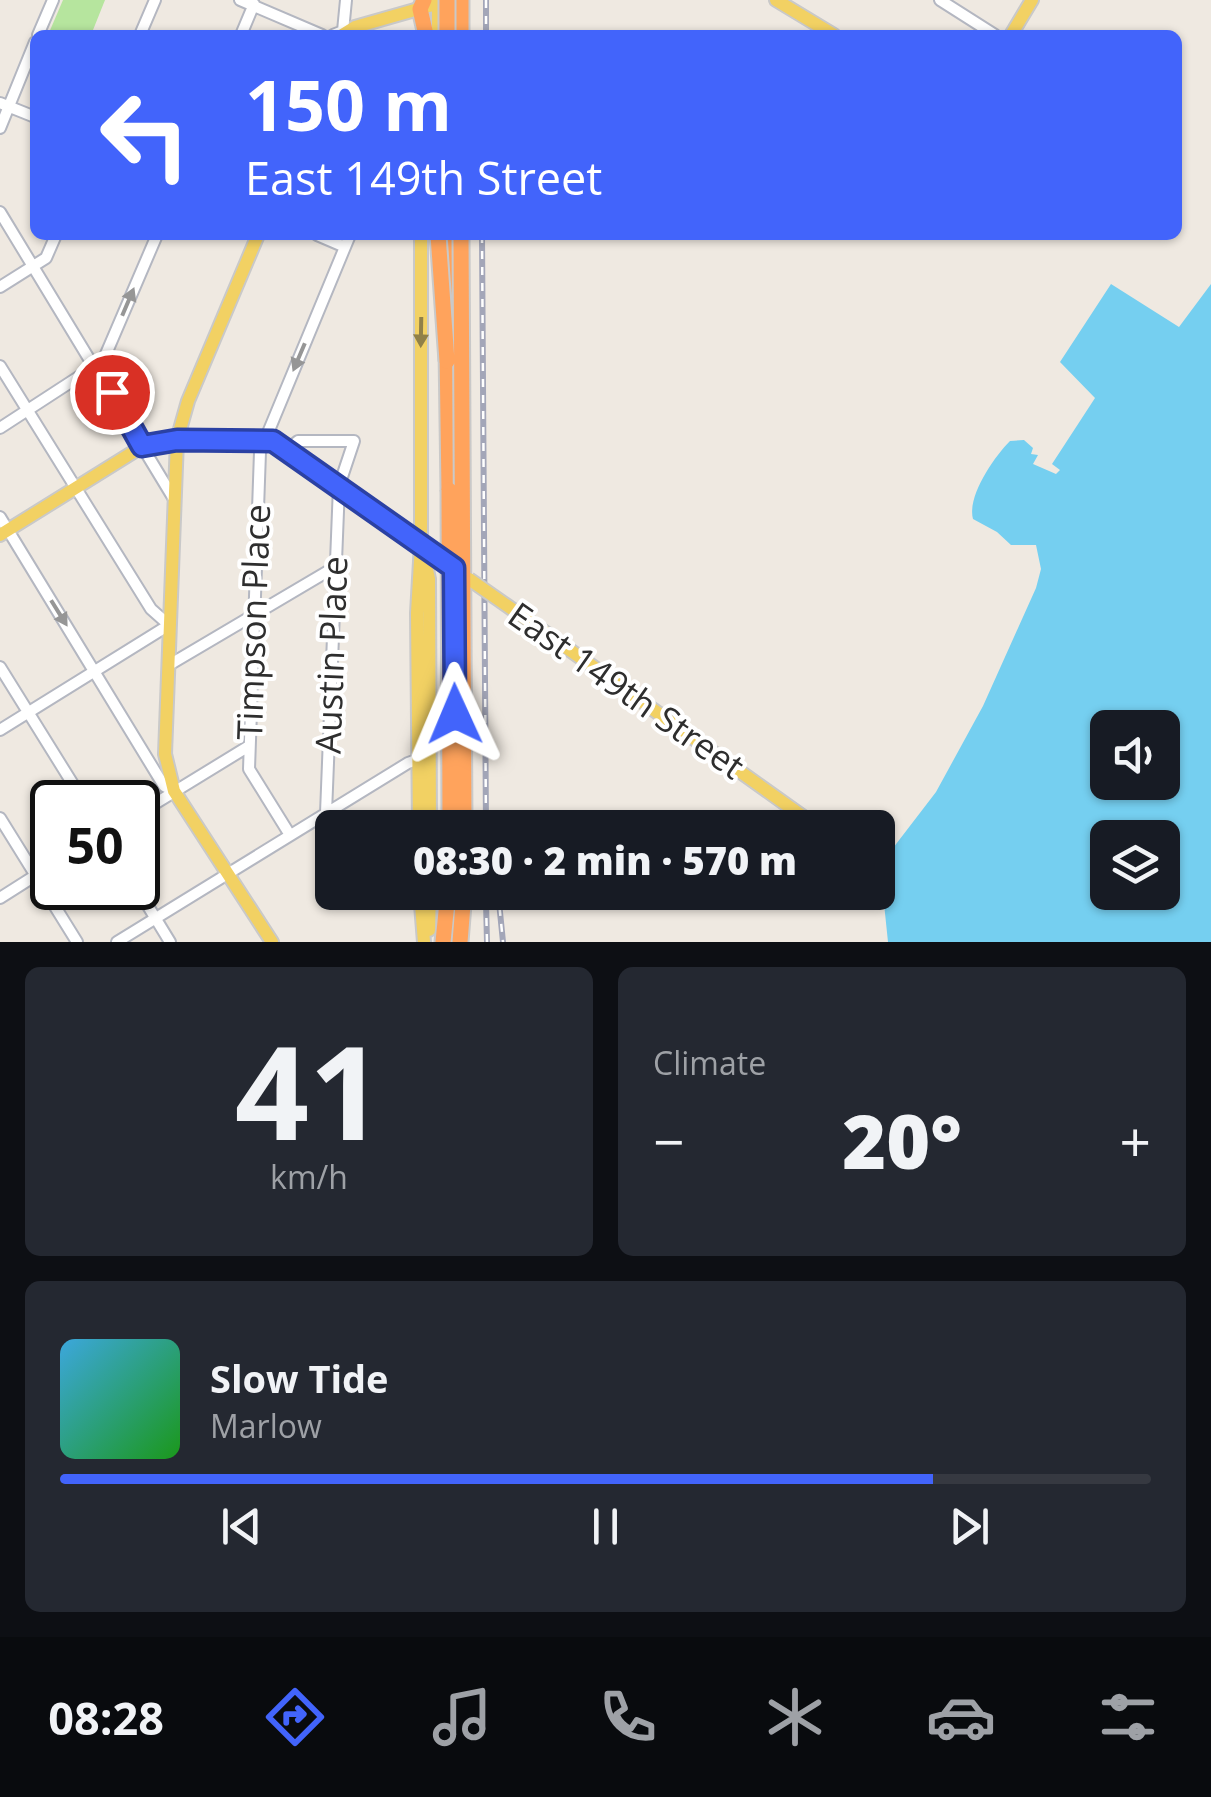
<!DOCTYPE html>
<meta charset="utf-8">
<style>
:root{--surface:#171b24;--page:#242831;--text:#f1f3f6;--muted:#9ea1a6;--line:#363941;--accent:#4264fb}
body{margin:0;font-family:"Open Sans",sans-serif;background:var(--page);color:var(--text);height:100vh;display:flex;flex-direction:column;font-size:38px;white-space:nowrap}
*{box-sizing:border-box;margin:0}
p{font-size:32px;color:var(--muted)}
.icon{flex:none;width:55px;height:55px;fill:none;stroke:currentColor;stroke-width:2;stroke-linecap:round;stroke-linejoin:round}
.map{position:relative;height:942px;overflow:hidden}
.details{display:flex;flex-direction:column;gap:25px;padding:25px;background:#0d0f14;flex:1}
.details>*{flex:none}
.guide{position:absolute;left:30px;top:30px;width:1152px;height:210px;border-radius:15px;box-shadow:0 2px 8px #0004;background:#4264fb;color:#fff;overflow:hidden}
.fabs{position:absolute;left:1090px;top:710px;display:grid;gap:20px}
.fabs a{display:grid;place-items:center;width:90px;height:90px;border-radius:15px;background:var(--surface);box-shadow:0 2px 8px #0004;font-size:50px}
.speed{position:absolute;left:30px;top:780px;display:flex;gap:20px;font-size:50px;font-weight:700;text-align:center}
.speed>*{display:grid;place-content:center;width:130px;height:130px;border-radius:50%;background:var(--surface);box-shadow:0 2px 8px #0004;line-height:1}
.speed .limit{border:5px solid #111;border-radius:15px;background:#fff;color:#111}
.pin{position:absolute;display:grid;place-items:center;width:85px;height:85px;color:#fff;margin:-42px;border:5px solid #fff;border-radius:50%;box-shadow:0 2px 10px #0007}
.me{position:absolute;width:110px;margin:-55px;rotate:359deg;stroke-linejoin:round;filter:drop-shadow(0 0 8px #0008)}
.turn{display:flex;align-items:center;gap:35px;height:210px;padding:0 50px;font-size:45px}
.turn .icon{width:130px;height:130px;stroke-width:2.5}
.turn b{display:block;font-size:70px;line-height:85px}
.big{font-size:75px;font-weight:800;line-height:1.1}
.details .card{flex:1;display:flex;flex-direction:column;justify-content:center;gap:15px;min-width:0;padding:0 35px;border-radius:15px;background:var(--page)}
.details .dial{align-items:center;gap:0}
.dial b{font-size:130px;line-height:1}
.song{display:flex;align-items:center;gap:30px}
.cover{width:120px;height:120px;border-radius:15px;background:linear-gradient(135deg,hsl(200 70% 55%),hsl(120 70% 35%))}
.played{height:10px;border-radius:5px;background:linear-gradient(90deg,var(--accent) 80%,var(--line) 80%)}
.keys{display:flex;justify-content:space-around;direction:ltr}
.heat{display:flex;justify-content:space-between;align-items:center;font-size:55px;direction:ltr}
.details .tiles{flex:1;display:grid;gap:25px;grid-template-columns:1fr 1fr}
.card:last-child{grid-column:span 2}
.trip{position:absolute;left:315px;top:810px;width:580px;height:100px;border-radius:15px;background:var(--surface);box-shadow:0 2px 8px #0004;font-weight:800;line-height:100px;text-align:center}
.tab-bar{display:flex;height:160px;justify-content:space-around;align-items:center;background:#090b0e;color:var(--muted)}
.tab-bar .icon{width:70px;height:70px}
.tab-bar .active{color:var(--accent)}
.tab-bar b{font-size:45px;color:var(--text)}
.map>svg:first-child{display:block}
.green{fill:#b6e59e}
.water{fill:#75cff0;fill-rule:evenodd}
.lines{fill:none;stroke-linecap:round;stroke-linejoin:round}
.minor-casing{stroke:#b4b7c1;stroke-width:14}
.major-casing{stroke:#c9c9c9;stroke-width:16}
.highway-casing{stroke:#c9c9c9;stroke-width:19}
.minor{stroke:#fff;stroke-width:10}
.major{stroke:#f2d163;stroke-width:12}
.highway{stroke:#ffa35c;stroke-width:15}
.rail-casing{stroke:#a3a6b8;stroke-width:6}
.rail{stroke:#fff;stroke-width:2.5;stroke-dasharray:8;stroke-linecap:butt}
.major-bridge-casing{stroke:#c9c9c9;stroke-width:16;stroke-linecap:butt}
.highway-bridge-casing{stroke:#c9c9c9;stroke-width:19;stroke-linecap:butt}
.major-bridge{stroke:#f2d163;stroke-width:12}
.highway-bridge{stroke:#ffa35c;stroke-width:15}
.oneway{fill:#969696}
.oneway2{fill:#908048}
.route-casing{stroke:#2b41a3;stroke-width:25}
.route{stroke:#4264fb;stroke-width:18}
.labels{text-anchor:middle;stroke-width:8;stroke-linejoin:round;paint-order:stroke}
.street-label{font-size:35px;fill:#2e2e2e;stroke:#fff}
</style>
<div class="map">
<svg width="1211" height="942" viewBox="0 0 1211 942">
<rect width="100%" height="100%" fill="#efe9e1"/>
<!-- green -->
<path class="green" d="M63,0h42l-14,35h-43z"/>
<!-- water -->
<path class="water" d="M1111,284l68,43 32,-43v658h-323l-8,-77 56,-73 47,-86 53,-118 5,-19 -5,-24h-25l-14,-13 -24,-13c-6,-22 20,-61 37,-78l14,-1 9,8 -2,6 7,1 -5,9 23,10 4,-4 -8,-6 43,-66 -35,-36zM1108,728h54v54h-54zM1108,838h54v54h-54z"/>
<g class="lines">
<!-- minor casing -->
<g class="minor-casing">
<path id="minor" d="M240,0l82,35
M940,0l55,35
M38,35l15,-35
M140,35l15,-35
M241,35l13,-31
M333,35l10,-4 3,-31
M0,103l35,14
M0,128l35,-86
M0,212l174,287
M317,235l28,12
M0,287l46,-29 10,-23
M0,366l151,243 18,16 -169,105
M0,428l103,-67 54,-126
M287,450l11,-9h56l-15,45 -13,327
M0,517l164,269 10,5
M169,665l166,-98
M0,667l84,135
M138,814l111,-68
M0,818l77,124
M290,835l-41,-66 11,-317 90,-217
M137,888l33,54
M0,898l52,-33
M117,942l291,-179 11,-4"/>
</g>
<!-- major casing -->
<g class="major-casing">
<path id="major" d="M438,0v35
M776,0l58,35
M342,35l13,-8 95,-27
M1011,35l21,-35
M258,235l-70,166 -11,39 -12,314 9,37 98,151
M0,535l143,-89 34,-6h87l14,3 177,126
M424,556l5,23 1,249
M539,628l280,200
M419,828l-2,-215 4,-69v-309
M420,892l4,50
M429,930l1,-38"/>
</g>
<!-- highway casing -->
<g class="highway-casing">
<path id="highway" d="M424,0l-4,9 6,26
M461,0v35
M448,296l1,-61
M447,349l2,141
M443,942l5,-50
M460,942l4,-50"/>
</g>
<!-- minor -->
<use href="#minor" class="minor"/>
<!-- major -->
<use href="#major" class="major"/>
<!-- highway -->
<use href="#highway" class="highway"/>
<!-- rail casing -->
<g class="rail-casing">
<path id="rail" d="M486,0v35
M482,235l4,593
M498,892l5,50
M486,902l1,40"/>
</g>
<!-- rail -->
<use href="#rail" class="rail"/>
<!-- major-bridge casing -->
<g class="major-bridge-casing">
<path id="major-bridge" d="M469,579l70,49"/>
</g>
<!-- highway-bridge casing -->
<g class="highway-bridge-casing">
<path id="highway-bridge" d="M447,0v35
M438,235l9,126
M461,235l3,593
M449,490l1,338"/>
</g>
<!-- major-bridge -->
<use href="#major-bridge" class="major-bridge"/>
<!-- highway-bridge -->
<use href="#highway-bridge" class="highway-bridge"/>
</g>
<!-- one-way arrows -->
<defs><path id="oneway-solid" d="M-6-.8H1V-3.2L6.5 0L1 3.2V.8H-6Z" transform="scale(2.5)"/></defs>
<g class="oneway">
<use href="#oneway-solid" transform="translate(128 302) rotate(-67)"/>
<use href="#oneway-solid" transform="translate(299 357) rotate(113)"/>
<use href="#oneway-solid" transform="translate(59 613) rotate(58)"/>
</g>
<use class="oneway2" href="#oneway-solid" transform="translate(421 332) rotate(91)"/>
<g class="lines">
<!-- route casing -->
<g class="route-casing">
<path id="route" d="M112,392l30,54 35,-6 96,1 181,127 1,146"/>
</g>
<!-- route -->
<use href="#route" class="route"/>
</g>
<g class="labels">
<!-- street labels -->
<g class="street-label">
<text transform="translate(254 622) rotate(-88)" y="12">Timpson Place</text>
<text transform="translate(332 655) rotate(-88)" y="12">Austin Place</text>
<text transform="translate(626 691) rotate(35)" y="12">East 149th Street</text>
</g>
</g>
</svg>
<div class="fabs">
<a><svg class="icon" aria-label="sound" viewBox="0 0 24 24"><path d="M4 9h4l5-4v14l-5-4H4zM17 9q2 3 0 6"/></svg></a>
<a><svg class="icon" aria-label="layers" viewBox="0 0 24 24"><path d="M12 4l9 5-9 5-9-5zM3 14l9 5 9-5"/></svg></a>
</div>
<div class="speed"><div class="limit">50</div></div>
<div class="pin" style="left:112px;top:392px;background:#d93025"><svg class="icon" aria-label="arrive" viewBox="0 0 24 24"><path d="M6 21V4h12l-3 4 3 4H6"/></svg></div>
<svg class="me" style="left:455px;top:714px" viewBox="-20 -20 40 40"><path d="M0-17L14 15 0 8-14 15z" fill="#4264fb" stroke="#fff" stroke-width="4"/></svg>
<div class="trip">08:30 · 2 min · 570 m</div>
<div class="guide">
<div class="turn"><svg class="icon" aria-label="left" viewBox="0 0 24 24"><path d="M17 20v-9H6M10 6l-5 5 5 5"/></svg><div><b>150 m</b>East 149th Street</div></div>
</div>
</div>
<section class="details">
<div class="tiles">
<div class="card dial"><b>41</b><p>km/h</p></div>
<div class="card"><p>Climate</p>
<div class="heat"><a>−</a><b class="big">20°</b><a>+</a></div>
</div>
<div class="card">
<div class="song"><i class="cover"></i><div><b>Slow Tide</b><p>Marlow</p></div></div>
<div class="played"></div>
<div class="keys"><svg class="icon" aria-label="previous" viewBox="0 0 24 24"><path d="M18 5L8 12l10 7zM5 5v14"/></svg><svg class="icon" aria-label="pause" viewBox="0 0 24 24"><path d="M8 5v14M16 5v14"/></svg><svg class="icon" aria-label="next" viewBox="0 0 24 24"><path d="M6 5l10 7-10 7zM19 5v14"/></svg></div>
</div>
</div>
</section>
<nav class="tab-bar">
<b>08:28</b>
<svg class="icon active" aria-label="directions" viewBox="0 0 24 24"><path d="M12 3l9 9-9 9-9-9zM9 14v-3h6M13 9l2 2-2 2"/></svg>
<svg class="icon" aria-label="music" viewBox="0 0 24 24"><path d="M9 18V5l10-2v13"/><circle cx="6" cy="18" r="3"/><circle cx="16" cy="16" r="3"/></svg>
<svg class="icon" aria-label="phone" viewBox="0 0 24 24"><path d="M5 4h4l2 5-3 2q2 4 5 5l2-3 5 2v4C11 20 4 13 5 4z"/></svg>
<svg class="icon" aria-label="climate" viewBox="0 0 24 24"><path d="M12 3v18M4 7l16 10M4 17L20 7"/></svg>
<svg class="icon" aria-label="car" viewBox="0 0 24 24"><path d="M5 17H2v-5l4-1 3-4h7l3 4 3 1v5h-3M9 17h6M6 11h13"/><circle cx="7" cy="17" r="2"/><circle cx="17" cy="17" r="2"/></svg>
<svg class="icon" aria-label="filters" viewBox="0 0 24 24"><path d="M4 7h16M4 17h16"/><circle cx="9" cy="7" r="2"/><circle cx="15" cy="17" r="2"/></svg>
</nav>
